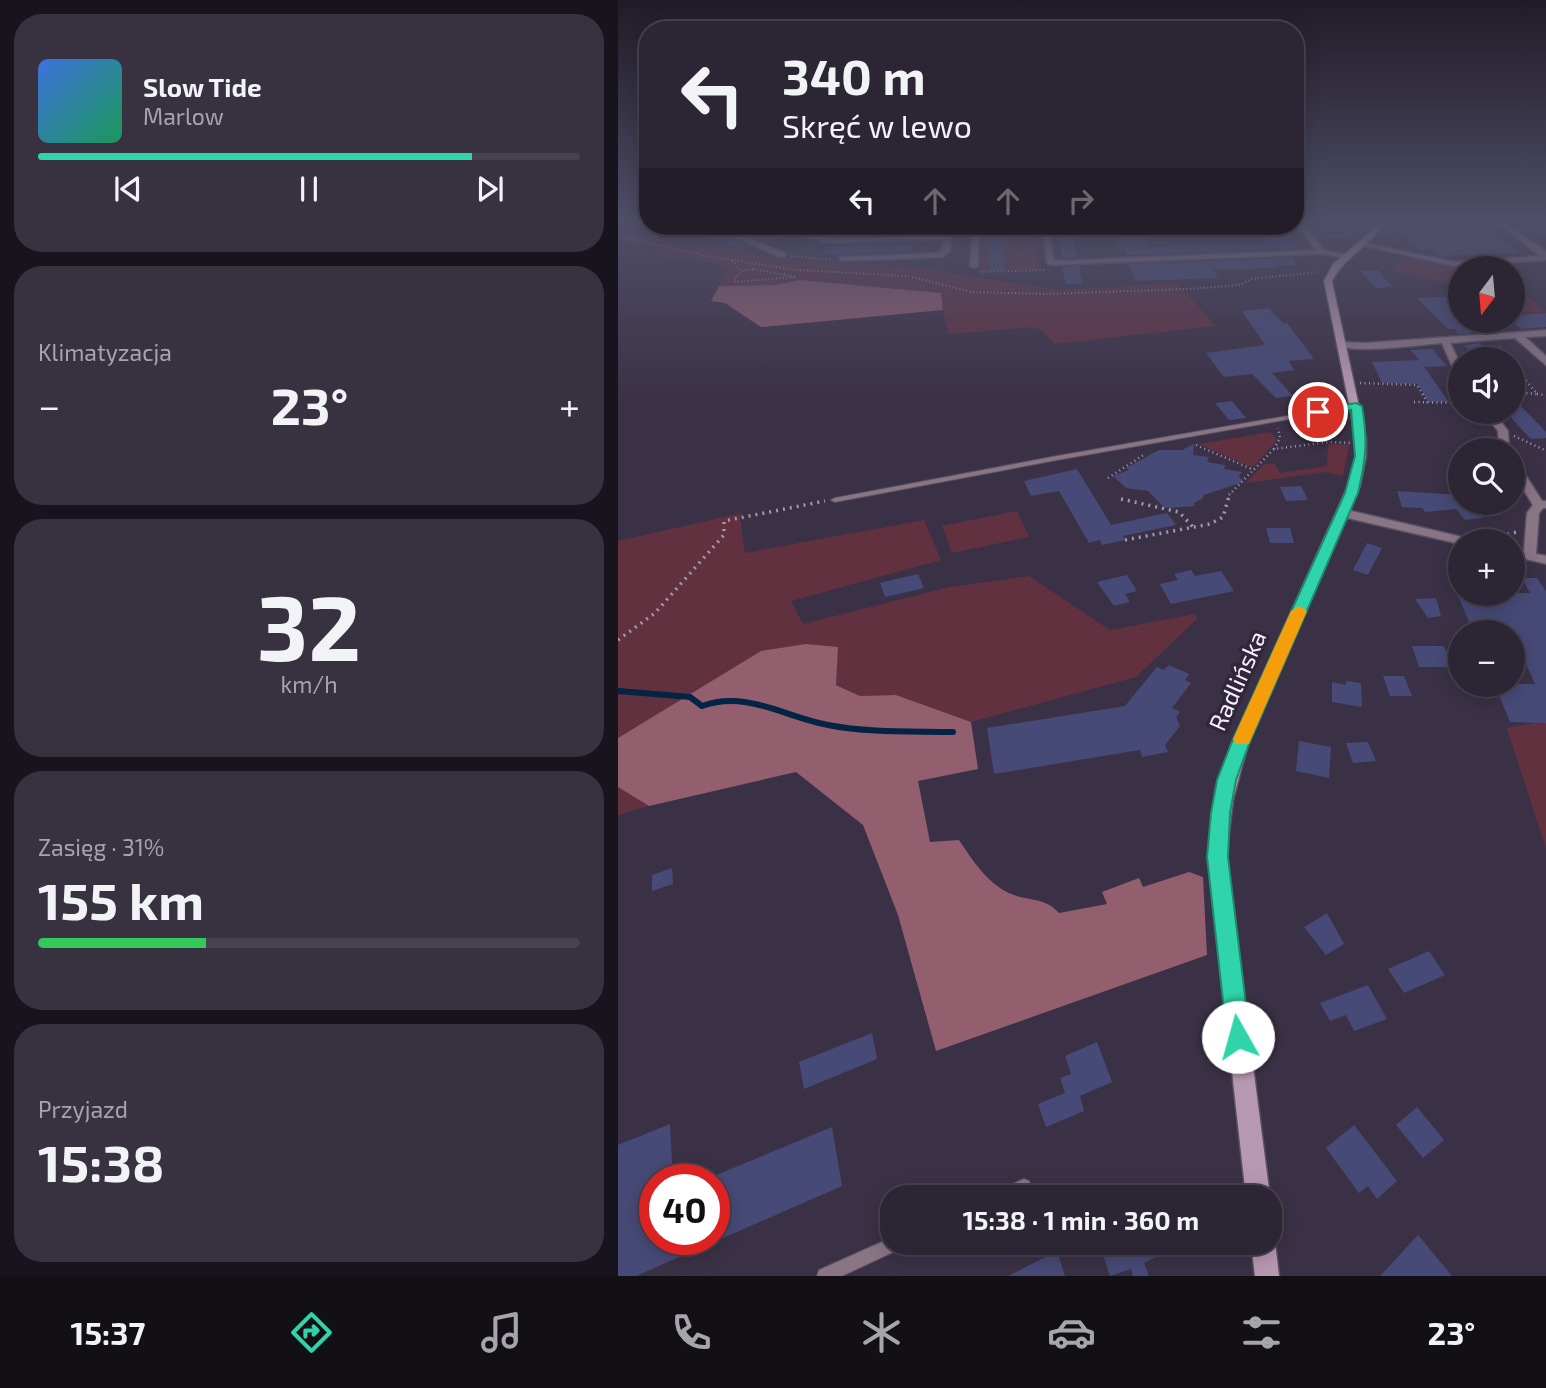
<!DOCTYPE html>
<html lang="pl">
<meta charset="utf-8">
<style>
:root{--surface:#2c2534;--page:#383140;--text:#f1f3f6;--muted:#a6a5ac;--line:#48424f;--accent:#2fd4aa}
body{margin:0;font-family:"Exo 2",sans-serif;background:var(--page);color:var(--text);height:100vh;display:flex;flex-direction:column;font-size:26px;white-space:nowrap}
*{box-sizing:border-box;margin:0}
p{font-size:23px;color:var(--muted)}
.icon{flex:none;width:38px;height:38px;fill:none;stroke:currentColor;stroke-width:2;stroke-linecap:round;stroke-linejoin:round}
.map{position:relative;flex:1;overflow:hidden}
.side{display:flex;flex-direction:column;gap:14px;padding:14px;background:#18141d;width:618px}
.side>*{flex:none}
.guide{position:absolute;left:21px;top:21px;width:665px;height:214px;border-radius:28px;box-shadow:0 4px 18px #0003,0 0 0 2px var(--line);background:#2c2534;color:var(--text);overflow:hidden}
.needle{width:46px;rotate:196deg}
.controls{position:absolute;left:830px;top:256px;display:grid;gap:14px}
.controls a{display:grid;place-items:center;width:77px;height:77px;border-radius:50%;background:var(--surface);box-shadow:0 4px 18px #0003,0 0 0 2px var(--line);font-size:35px}
.speed{position:absolute;left:21px;top:1164px;display:flex;gap:14px;font-size:35px;font-weight:700;text-align:center}
.speed>*{display:grid;place-content:center;width:91px;height:91px;border-radius:50%;background:var(--surface);box-shadow:0 4px 18px #0003,0 0 0 2px var(--line);line-height:1}
.speed .limit{border:10px solid #d22;background:#fff;color:#111}
.pin{position:absolute;display:grid;place-items:center;width:60px;height:60px;color:#fff;margin:-30px;border:4px solid #fff;border-radius:50%;box-shadow:0 2px 7px #0007}
.me{position:absolute;width:77px;margin:-38px;rotate:353deg;stroke-linejoin:round;filter:drop-shadow(0 0 5px #0008)}
.turn{display:flex;align-items:center;gap:24px;height:147px;padding:0 28px;font-size:32px}
.turn .icon{width:91px;height:91px;stroke-width:2.5}
.turn b{display:block;font-size:49px;line-height:60px}
.lanes{display:flex;align-items:center;height:66px;padding:0 28px;background:#0003;justify-content:center;gap:35px;direction:ltr}
.lanes .off{opacity:.35}
.big{font-size:52px;font-weight:700;line-height:1.1}
.side .tile{flex:1;display:flex;flex-direction:column;justify-content:center;gap:10px;min-width:0;padding:0 24px;border-radius:28px;background:var(--page)}
.side .dial{align-items:center;gap:0}
.dial b{font-size:91px;line-height:1}
.song{display:flex;align-items:center;gap:21px}
.cover{width:84px;height:84px;border-radius:10px;background:linear-gradient(135deg,hsl(220 70% 55%),hsl(150 70% 35%))}
.played{height:7px;border-radius:4px;background:linear-gradient(90deg,var(--accent) 80%,var(--line) 80%)}
.keys{display:flex;justify-content:space-around;direction:ltr}
.heat{display:flex;justify-content:space-between;align-items:center;font-size:38px;direction:ltr}
.charge{height:10px;border-radius:5px;background:linear-gradient(90deg,#34c759 31%,var(--line) 0)}
.trip{position:absolute;left:262px;top:1185px;width:402px;height:70px;border-radius:28px;background:var(--surface);box-shadow:0 4px 18px #0003,0 0 0 2px var(--line);font-weight:700;line-height:70px;text-align:center}
.tab-bar{display:flex;height:112px;justify-content:space-around;align-items:center;background:#120f15;color:var(--muted)}
.tab-bar .icon{width:49px;height:49px}
.tab-bar .current{color:var(--accent)}
.tab-bar b{font-size:32px;color:var(--text)}
main{display:flex;flex:1;min-height:0}
.map>svg:first-child{display:block}
.green{fill:#613140}
.forest{fill:#935e6d}
.lines{fill:none;stroke-linecap:round;stroke-linejoin:round}
.stream-far1{stroke:#032445;stroke-width:5}
.stream{stroke:#032445;stroke-width:6}
.building{fill:#474a76}
.lane-casing{stroke:#595063;stroke-width:2}
.street-casing{stroke:#595063;stroke-width:3}
.secondary-casing{stroke:#595063;stroke-width:3}
.path-far2{stroke:#a29aab;stroke-width:2;stroke-dasharray:1 2.5;stroke-linecap:butt}
.path-far1{stroke:#a29aab;stroke-width:2.5;stroke-dasharray:1 3.5;stroke-linecap:butt}
.path{stroke:#a29aab;stroke-width:3.5;stroke-dasharray:2 5;stroke-linecap:butt}
.lane{fill:#897584;fill-rule:evenodd}
.street{fill:#897584;fill-rule:evenodd}
.secondary{fill:#b798b1;fill-rule:evenodd}
.route{fill:#2fd4aa;stroke:#1f8a6e;stroke-width:2}
.slow{fill:#f59e0b}
.labels{text-anchor:middle;stroke-width:7;stroke-linejoin:round;paint-order:stroke}
.street-label{font-size:24px;fill:#f7f1fe;stroke:#31273b}
</style>
<main>
<section class="side">
<div class="tile">
<div class="song"><i class="cover"></i><div><b>Slow Tide</b><p>Marlow</p></div></div>
<div class="played"></div>
<div class="keys"><svg class="icon" aria-label="previous" viewBox="0 0 24 24"><path d="M18 5L8 12l10 7zM5 5v14"/></svg><svg class="icon" aria-label="pause" viewBox="0 0 24 24"><path d="M8 5v14M16 5v14"/></svg><svg class="icon" aria-label="next" viewBox="0 0 24 24"><path d="M6 5l10 7-10 7zM19 5v14"/></svg></div>
</div>
<div class="tile"><p>Klimatyzacja</p>
<div class="heat"><a>−</a><b class="big">23°</b><a>+</a></div>
</div>
<div class="tile dial"><b>32</b><p>km/h</p></div>
<div class="tile"><p>Zasięg · 31%</p><b class="big">155 km</b><div class="charge"></div></div>
<div class="tile"><p>Przyjazd</p><b class="big">15:38</b></div>
</section>
<div class="map">
<svg width="929" height="1276" viewBox="0 0 929 1276">
<rect width="100%" height="100%" fill="#3b3146"/>
<!-- green -->
<path class="green" d="M363,226h7l1,45 16,-1 -2,-44h31l5,44 -58,2h-1z
M0,227l70,18 15,-4 42,11 43,7 129,9 142,22 118,-7 39,43 -161,18 -14,-14 -8,-3 -85,7 -8,-41 -140,-13 -25,5 -56,1 9,-18 -37,-11 -17,2 -20,-7 3,-3 -39,-10z
M786,257l56,12v17l-69,-16z
M894,285h3l31,27 -34,1z
M652,432l7,8 -23,26h-5l-50,-22z
M710,444l21,1 -6,31 -16,-4 -81,11 17,-18 11,-2 6,10 47,-7z
M399,511l12,26 -77,16 -10,-27z
M124,513l-2,5 5,35 179,-33 17,40 -150,41 12,23 147,-37 79,-11 81,54 85,-16 2,5 -61,58 -165,45 -75,-27 -36,1 -24,-12 2,-37 -77,4 -143,87v-197z
M928,721v128l-39,-121z
M0,787l31,19 -31,9z"/>
<!-- forest -->
<path class="forest" d="M182,280l141,13 2,17 -182,17 -36,-24 -14,-2 8,-15 56,-1z
M188,644l32,3 -2,38 24,11 36,-1 75,27 7,47 -60,12 12,61 29,-2c14,21 30,46 55,55 18,6 32,3 45,18l48,-9 -5,-12 37,-14 4,9 46,-15 14,5 4,78 -271,96 -38,-136 -35,-90 -67,-53 -147,34 -31,-19v-49l143,-87z"/>
<g class="lines">
<!-- stream-far1 -->
<path class="stream-far1" d="M0,691l17,1"/>
<!-- stream -->
<path class="stream" d="M0,691l72,6 12,9c44,-16 83,11 126,19 41,8 84,6 125,7"/>
</g>
<!-- building -->
<path class="building" d="M864,225l38,28 -83,3 -5,-7 -11,1 -27,-23z
M66,226h62l-12,2 -5,9 22,10 -9,3z
M203,226h96l-2,8 -88,2 -9,-3z
M370,226h15l2,45h-16z
M438,226h15l6,31 -15,1z
M498,226h24l9,21 119,-4 -12,-17h24l17,22 -171,7z
M149,229l19,7 -20,7 -18,-8z
M296,243l-1,8 -90,4 4,-9z
M675,258l3,7h-22l4,3 -65,2 5,8 -83,3 -6,-17z
M461,266l4,17 -17,1 -4,-17z
M760,270l14,17 -17,1 -14,-17z
M842,296v24l12,13 -14,1 -3,-5h-7l-31,-31z
M651,308l14,15h4l27,36 -25,2 5,9 -22,3 21,23 -17,2 -24,-24 -28,3 -18,-24 59,-8 -23,-34z
M929,313v14l-26,2 -10,-9 1,-5z
M862,343l12,16h-14l-14,-14z
M814,349l15,17 -22,1 -5,-6 29,41h-21l-10,-18 -36,-1 -10,-21 47,-2 -9,-10z
M894,397l35,36v5l-16,1 -19,-20z
M614,401l14,17 -17,2 -14,-17z
M576,444l-1,11 16,2 -2,5 18,3 -1,4 18,3 -3,4 4,6 -39,13 -2,4 -8,4 1,3 -30,2 -17,-17 -22,-3 -13,-12 16,-6 -3,-2 33,-18h23z
M459,469l34,56 56,-12 9,12 -53,11 2,4 -23,5 -2,-5 -11,3 -30,-52 -28,5 -7,-15z
M683,486l7,14 -22,1 -6,-14z
M779,491l63,4v7h10l13,16 -18,2 -9,-11 -31,3 -3,-4 -20,-1z
M648,528h24l4,15h-24z
M749,543l15,5 -14,27 -15,-5z
M573,570l4,6 26,-5 13,20 -63,13 -11,-20 18,-4 -4,-6z
M300,574l6,14 -39,9 -5,-14z
M509,575l10,16 -12,3 5,8 -16,4 -17,-24z
M904,578h15l10,15v130l-37,-1 -16,-38h41l-23,-52h-39l-16,-39h73z
M818,598l5,18 -13,2 -13,-19z
M794,646h32l9,21h-34z
M551,665l20,9 -4,6 6,3 -19,25 8,4 -4,5 4,9 -15,19 3,7 -26,5 -2,-7 -146,24 -7,-46 138,-22 32,-39 7,3z
M765,676h21l8,20h-22z
M728,681l15,2 1,24 -30,-5v-20l14,3z
M681,741l32,6 -2,31 -33,-7z
M750,742l8,19 -23,2 -7,-20z
M54,868l1,16 -21,7v-16z
M709,913l17,31 -18,11 -22,-28z
M811,951l16,24 -41,18 -16,-24z
M750,985l19,34 -33,12 -8,-16 -16,6 -10,-18z
M254,1033l5,26 -73,30 -5,-27z
M479,1042l15,40 -32,14 4,15 -38,16 -8,-23 27,-11 -5,-15 11,-4 -6,-18z
M799,1107l27,33 -21,18 -27,-33z
M52,1124l3,56h-18v59h59v-63l118,-49 10,59 -206,90h-18v-131z
M736,1125l43,56 -20,18 -9,-13 -9,7 -33,-45z
M800,1235l34,41h-72z
M481,1242h56l5,13 -16,8 5,13h-16l-2,-7 -21,7z
M439,1251l8,25h-57z"/>
<g class="lines">
<!-- lane casing -->
<g class="lane-casing">
<path id="lane" d="M738,404l2,1v2l-301,53 -222,42 -4,-2 4,-2 222,-42z
M406,1179l5,2 2,5 -2,5 -13,6h-23l2,-5z
M275,1237v5h13l-2,5 -62,29h-25l2,-6z"/>
</g>
<!-- street casing -->
<g class="street-casing">
<path id="street" d="M677,223h7l22,27 27,6 -4,2 -25,-4 -271,11 -4,-2 -5,-37h6l6,35 262,-11z
M879,223h8l42,29v8l-93,6 -98,-22 4,-2 94,20 86,-6z
M138,226h10l-26,9 45,18v4h-6l-47,-21 3,-5z
M160,226h9l40,13 118,-3 2,-10h6l-3,25 -7,6 -100,4 -4,-2 1,-2 98,-4 4,-3 2,-10 -118,3z
M355,226h6l-1,40 -4,2 -4,-2z
M929,330v6l-22,1 22,20v9l-32,-28 -65,5 10,20v13l-5,-3 -13,-30c-22,2 -90,11 -105,2l4,-3 24,1z
M864,411h11l15,20 1,19h-10l-1,-19z
M894,459l4,1 26,41h5v7h-4l-4,5 -3,41 11,2v8l-35,-8v-8l12,3 3,-38 6,-8 -21,-34z
M725,509l119,28 6,4h-8v3l-121,-28 -2,-3z"/>
</g>
<!-- secondary casing -->
<g class="secondary-casing">
<path id="secondary" d="M759,223h7c-13,23 -39,33 -52,58l34,158v17l-6,30 -112,258 -15,56 -7,57 44,340h-24l-38,-340c4,-39 11,-76 24,-113l116,-258 8,-30v-17l-32,-158 9,-17 41,-35z
M653,1233l4,9 4,34h-24l-4,-34h20z"/>
</g>
<!-- path-far2 -->
<path class="path-far2" d="M723,223l10,12
M495,226l9,24
M611,226h11
M622,226l50,1
M769,231l12,11
M0,236l94,21 85,13 111,6 63,16 76,2 140,-5 53,-4 12,-6 66,-7
M706,236h31
M89,239l17,-8
M173,256l42,4
M114,261l10,10
M135,269l43,8 -61,5 -1,-3 8,-8z
M362,272l66,-2"/>
<!-- path-far1 -->
<path class="path-far1" d="M881,347l10,12
M894,363l25,31 -25,-2
M742,383l57,2 11,18
M919,394l10,1
M796,402l46,1
M896,436l33,15
M578,445l58,25
M656,449l6,-11 -2,-10
M490,478l37,-24
M611,495l45,-46 55,-7 21,1"/>
<!-- path -->
<path class="path" d="M503,499l58,13 14,15
M855,536l16,3 28,-7
M507,540l85,-16 13,-7 7,-24
M0,640l37,-27 69,-78v-14l101,-20"/>
<!-- lane -->
<use href="#lane" class="lane"/>
<!-- street -->
<use href="#street" class="street"/>
<!-- secondary -->
<use href="#secondary" class="secondary"/>
</g>
<!-- sky -->
<linearGradient id="sky" x2="0" y2="1"><stop stop-color="#201b26"/><stop offset="0.55" stop-color="#4f4e68"/><stop offset="1" stop-color="#4f4e68" stop-opacity="0"/></linearGradient>
<rect width="929" height="402" fill="url(#sky)"/>
<!-- route -->
<path class="route" d="M738,403l6,3c6,35 4,53 -4,87l-109,251 -13,36 -6,33 -2,44 22,180 -3,8 -9,4 -8,-4 -3,-8 -20,-180 4,-44 6,-33 14,-36 114,-251 10,-37 -4,-46 -33,6 -6,-4 6,-3z"/>
<!-- slow -->
<path class="slow" d="M681,606l8,5 -56,128 -2,5h-13l-3,-5 58,-128z"/>
<g class="labels">
<!-- street labels -->
<g class="street-label">
<text transform="translate(620 681) rotate(-66)" y="8">Radlińska</text>
</g>
</g>
</svg>
<div class="controls">
<a><svg class="needle" viewBox="-14 -14 28 28"><path d="M0-13l5 13h-10z" fill="#e53935"/><path d="M0 13l5-13h-10z" fill="#a6a5ac"/></svg></a>
<a><svg class="icon" aria-label="sound" viewBox="0 0 24 24"><path d="M4 9h4l5-4v14l-5-4H4zM17 9q2 3 0 6"/></svg></a>
<a><svg class="icon" aria-label="search" viewBox="0 0 24 24"><circle cx="10" cy="10" r="6"/><path d="M15 15l6 6"/></svg></a>
<a>+</a>
<a>−</a>
</div>
<div class="speed"><div class="limit">40</div></div>
<div class="pin" style="left:700px;top:412px;background:#d93025"><svg class="icon" aria-label="arrive" viewBox="0 0 24 24"><path d="M6 21V4h12l-3 4 3 4H6"/></svg></div>
<svg class="me" style="left:620px;top:1037px" viewBox="-20 -20 40 40"><circle r="19" fill="#fff"/><path d="M0-13L10 11 0 6-10 11z" fill="#2fd4aa"/></svg>
<div class="trip">15:38 · 1 min · 360 m</div>
<div class="guide">
<div class="turn"><svg class="icon" aria-label="left" viewBox="0 0 24 24"><path d="M17 20v-9H6M10 6l-5 5 5 5"/></svg><div><b>340 m</b>Skręć w lewo</div></div>
<div class="lanes"><svg class="icon" aria-label="left" viewBox="0 0 24 24"><path d="M17 20v-9H6M10 6l-5 5 5 5"/></svg><svg class="icon off" aria-label="ahead" viewBox="0 0 24 24"><path d="M12 20V5M6 11l6-6 6 6"/></svg><svg class="icon off" aria-label="ahead" viewBox="0 0 24 24"><path d="M12 20V5M6 11l6-6 6 6"/></svg><svg class="icon off" aria-label="right" viewBox="0 0 24 24"><path d="M7 20v-9h11M14 6l5 5-5 5"/></svg></div>
</div>
</div>
</main>
<nav class="tab-bar">
<b>15:37</b>
<svg class="icon current" aria-label="directions" viewBox="0 0 24 24"><path d="M12 3l9 9-9 9-9-9zM9 14v-3h6M13 9l2 2-2 2"/></svg>
<svg class="icon" aria-label="music" viewBox="0 0 24 24"><path d="M9 18V5l10-2v13"/><circle cx="6" cy="18" r="3"/><circle cx="16" cy="16" r="3"/></svg>
<svg class="icon" aria-label="phone" viewBox="0 0 24 24"><path d="M5 4h4l2 5-3 2q2 4 5 5l2-3 5 2v4C11 20 4 13 5 4z"/></svg>
<svg class="icon" aria-label="climate" viewBox="0 0 24 24"><path d="M12 3v18M4 7l16 10M4 17L20 7"/></svg>
<svg class="icon" aria-label="car" viewBox="0 0 24 24"><path d="M5 17H2v-5l4-1 3-4h7l3 4 3 1v5h-3M9 17h6M6 11h13"/><circle cx="7" cy="17" r="2"/><circle cx="17" cy="17" r="2"/></svg>
<svg class="icon" aria-label="filters" viewBox="0 0 24 24"><path d="M4 7h16M4 17h16"/><circle cx="9" cy="7" r="2"/><circle cx="15" cy="17" r="2"/></svg>
<b>23°</b>
</nav>
